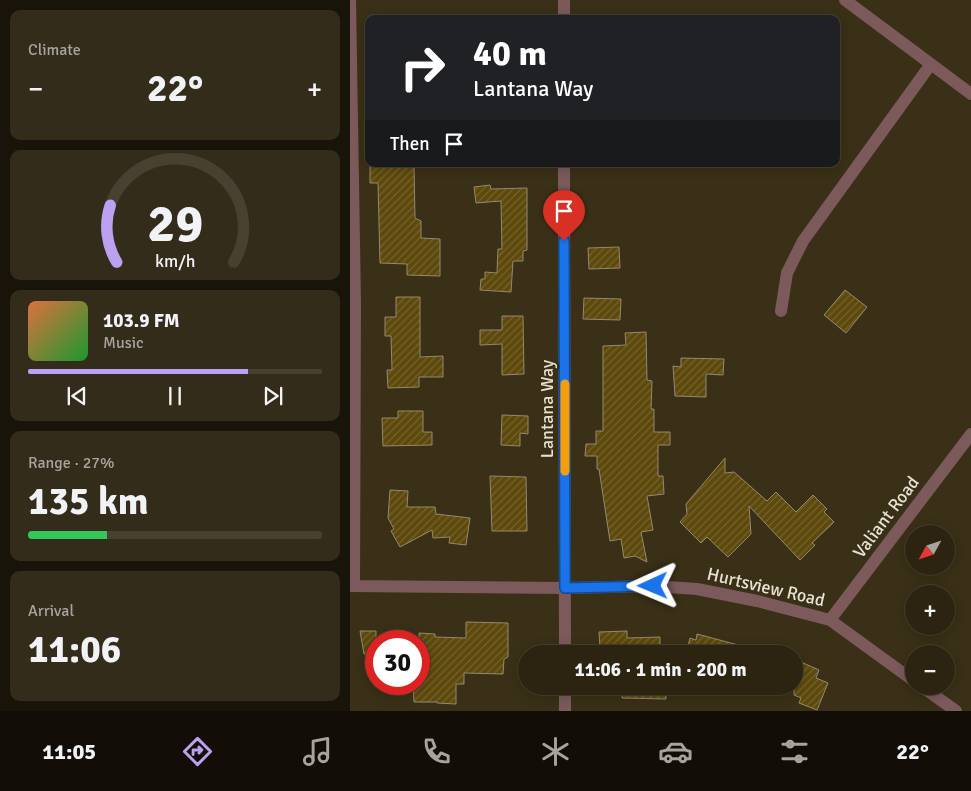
<!DOCTYPE html>
<meta charset="utf-8">
<style>
:root{--surface:#2c2411;--page:#342c1a;--text:#f1f3f6;--muted:#a6a49f;--line:#484131;--accent:#bca0f2}
body{margin:0;font-family:Signika,sans-serif;background:var(--page);color:var(--text);height:100vh;display:flex;flex-direction:column;font-size:19px;white-space:nowrap}
*{box-sizing:border-box;margin:0}
p{font-size:16px;color:var(--muted)}
.icon{flex:none;width:28px;height:28px;fill:none;stroke:currentColor;stroke-width:2;stroke-linecap:round;stroke-linejoin:round}
.map{position:relative;flex:1;overflow:hidden}
.details{display:flex;flex-direction:column;gap:10px;padding:10px;background:#181409;width:350px}
.details>*{flex:none}
.top-card{position:absolute;left:15px;top:15px;width:475px;height:152px;border-radius:10px;box-shadow:0 2px 12px #0003,0 0 0 1px var(--line);background:#202124;color:#fff;overflow:hidden}
.needle{width:32px;rotate:230deg}
.controls{position:absolute;left:555px;top:525px;display:grid;gap:10px}
.controls a{display:grid;place-items:center;width:50px;height:50px;border-radius:50%;background:var(--surface);box-shadow:0 2px 12px #0003,0 0 0 1px var(--line);font-size:25px}
.speed{position:absolute;left:15px;top:630px;display:flex;gap:10px;font-size:25px;font-weight:700;text-align:center}
.speed>*{display:grid;place-content:center;width:65px;height:65px;border-radius:50%;background:var(--surface);box-shadow:0 2px 12px #0003,0 0 0 1px var(--line);line-height:1}
.speed .limit{border:8px solid #d22;background:#fff;color:#111}
.pin{position:absolute;display:grid;place-items:center;width:42px;height:42px;color:#fff;margin:-51px -21px;border-radius:50% 50% 50% 0;rotate:-45deg;box-shadow:0 0 5px #0007}
.pin .icon{rotate:45deg}
.me{position:absolute;width:55px;margin:-28px;rotate:269deg;stroke-linejoin:round;filter:drop-shadow(0 0 4px #0008)}
.turn{display:flex;align-items:center;gap:18px;height:105px;padding:0 25px;font-size:22px}
.turn .icon{width:65px;height:65px;stroke-width:2.5}
.turn b{display:block;font-size:35px;line-height:42px}
.then{display:flex;align-items:center;height:48px;padding:0 25px;background:#0003;gap:10px;font-size:19px}
.big{font-size:38px;font-weight:800;line-height:1.1}
.details .widget{flex:1;display:flex;flex-direction:column;justify-content:center;gap:8px;min-width:0;padding:0 18px;border-radius:10px;background:var(--page)}
.details .dial{align-items:center;gap:0}
.dial svg{height:130px;overflow:visible;fill:none;stroke:var(--line);stroke-width:7;stroke-linecap:round;text-anchor:middle}
.dial text{fill:var(--text);stroke:none}
.song{display:flex;align-items:center;gap:15px}
.cover{width:60px;height:60px;border-radius:8px;background:linear-gradient(135deg,hsl(20 70% 55%),hsl(130 70% 35%))}
.played{height:5px;border-radius:2px;background:linear-gradient(90deg,var(--accent) 75%,var(--line) 75%)}
.keys{display:flex;justify-content:space-around;direction:ltr}
.heat{display:flex;justify-content:space-between;align-items:center;font-size:28px;direction:ltr}
.charge{height:8px;border-radius:4px;background:linear-gradient(90deg,#34c759 27%,var(--line) 0)}
.trip{position:absolute;left:168px;top:645px;width:285px;height:50px;border-radius:25px;background:var(--surface);box-shadow:0 2px 12px #0003,0 0 0 1px var(--line);font-weight:800;line-height:50px;text-align:center}
.tabs{display:flex;height:80px;justify-content:space-around;align-items:center;background:#120e07;color:var(--muted)}
.tabs .icon{width:35px;height:35px}
.tabs .selected{color:var(--accent)}
.tabs b{font-size:22px;color:var(--text)}
main{display:flex;flex:1;min-height:0}
.map>svg:first-child{display:block}
.building{fill:url(#building-hatch);stroke:#95896e}
.lines{fill:none;stroke-linecap:round;stroke-linejoin:round}
.street{stroke:#7c5a5c;stroke-width:12}
.route-casing{stroke:#114b97;stroke-width:12}
.route{stroke:#1a73e8;stroke-width:9}
.slow{stroke:#f59e0b;stroke-width:9}
.labels{text-anchor:middle;stroke-width:5;stroke-linejoin:round;paint-order:stroke}
.street-label{font-size:18px;fill:#e7e1d2;stroke:#3a3017}
</style>
<main>
<section class="details">
<div class="widget"><p>Climate</p>
<div class="heat"><a>−</a><b class="big">22°</b><a>+</a></div>
</div>
<div class="widget dial"><svg viewBox="0 0 100 80">
<path d="M14 69A42 42 0 1 1 86 69"/>
<path d="M14 69A42 42 0 0 1 10 34" stroke="#bca0f2"/>
<text x="50" y="56" font-size="32" font-weight="700">29</text>
<text x="50" y="72" font-size="11">km/h</text>
</svg></div>
<div class="widget">
<div class="song"><i class="cover"></i><div><b>103.9 FM</b><p>Music</p></div></div>
<div class="played"></div>
<div class="keys"><svg class="icon" aria-label="previous" viewBox="0 0 24 24"><path d="M18 5L8 12l10 7zM5 5v14"/></svg><svg class="icon" aria-label="pause" viewBox="0 0 24 24"><path d="M8 5v14M16 5v14"/></svg><svg class="icon" aria-label="next" viewBox="0 0 24 24"><path d="M6 5l10 7-10 7zM19 5v14"/></svg></div>
</div>
<div class="widget"><p>Range · 27%</p><b class="big">135 km</b><div class="charge"></div></div>
<div class="widget"><p>Arrival</p><b class="big">11:06</b></div>
</section>
<div class="map">
<svg width="621" height="711" viewBox="0 0 621 711">
<defs>
<pattern id="building-hatch" width="6" height="6" patternUnits="userSpaceOnUse" patternTransform="scale(1.25)"><rect width="6" height="6" fill="#5d490c"/><path d="M-1 1l2-2M0 6l6-6M5 7l2-2" fill="none" stroke="#74632e"/></pattern>
</defs>
<rect width="100%" height="100%" fill="#3a3017"/>
<!-- building -->
<path class="building" d="M20,166l44,1 1,51 6,3v17l19,1v37l-33,-1v-11l-27,-1 -2,-80h-8z
M140,185l1,4 36,-1v62l-4,1v10h-10l-2,31 -31,-2 1,-11h4v-7l12,1 1,-24h4l-1,-48 -25,2 -2,-16z
M269,247l1,21 -31,1 -1,-21z
M495,290l22,17 -21,26 -22,-18z
M46,297h24v60l23,-1v21h-24v10l-31,1 -1,-18h5l-1,-34h-6v-19h11z
M234,298l37,1 -1,21 -37,-1z
M152,316h21l1,58 -22,1v-31l-22,1v-15h22z
M296,332l1,48 5,1 -1,28h3v23h16v13h-12v31h5l1,18 -17,2 6,34 -12,2 6,30 -12,-6 -11,2 -3,-19 -11,2 -11,-72h-2v-13h-12l1,-12h10v-13h7v-85l23,-1 -1,-12z
M331,358l43,1 -1,16 -17,-1v23l-31,-1 -2,-30 8,1z
M48,411h25v21h9v13l-49,1 -1,-28h16z
M152,415l26,1v18l-8,-1v13l-19,-1z
M375,458v15l9,-1 33,29 9,-9 20,20 17,-17 14,14 -3,3 10,10 -22,21 3,2 -15,15 -51,-54 2,28 -23,23 -21,-20 -6,6 -21,-21 7,-8 -1,-10z
M140,476l36,1 1,54h-35z
M40,490l18,1 -1,16h28l1,7 34,4 -4,27 -17,-2 1,-6 -17,1 -1,-8 -32,17 -9,-16 3,-2 -6,-11z
M116,622l42,1v34l-4,2 -1,15 -39,-1v11h-8v20l-19,-1v-1h-23l-1,-18h6v-51l16,1v3l31,1z
M10,631h16v24l-12,-1z
M277,631v7l33,-1v17h-52v-5h-8l-1,-17z
M347,634l60,16 -1,4h-70l4,-16 6,2z
M451,662l18,8 -3,8 12,5 -11,27 -18,-7 2,-5 -7,-3v-29l4,2z
M273,686l43,1v12l-44,-1z"/>
<g class="lines">
<!-- street -->
<path class="street" d="M0,0l5,303 -1,282
M214,0v19
M495,0l126,94
M214,164l1,490
M431,311l6,-38 16,-32 128,-177
M0,586l215,2 88,-2 44,3 60,12 73,19 84,61
M480,620l141,-186
M571,686l35,25
M215,711v-25"/>
</g>
<g class="lines">
<!-- route casing -->
<g class="route-casing">
<path id="route" d="M214,241l1,347 88,-2"/>
</g>
<!-- route -->
<use href="#route" class="route"/>
<!-- slow -->
<path class="slow" d="M215,384v87"/>
</g>
<g class="labels">
<!-- street labels -->
<g class="street-label">
<text transform="translate(197 409) rotate(-90)" y="6">Lantana Way</text>
<text transform="translate(536 517) rotate(-53)" y="6">Valiant Road</text>
<text transform="translate(416 587) rotate(13)" y="6">Hurtsview Road</text>
</g>
</g>
</svg>
<div class="controls">
<a><svg class="needle" viewBox="-14 -14 28 28"><path d="M0-13l5 13h-10z" fill="#e53935"/><path d="M0 13l5-13h-10z" fill="#a6a49f"/></svg></a>
<a>+</a>
<a>−</a>
</div>
<div class="speed"><div class="limit">30</div></div>
<div class="pin" style="left:214px;top:241px;background:#d93025"><svg class="icon" aria-label="arrive" viewBox="0 0 24 24"><path d="M6 21V4h12l-3 4 3 4H6"/></svg></div>
<svg class="me" style="left:303px;top:586px" viewBox="-20 -20 40 40"><path d="M0-17L14 15 0 8-14 15z" fill="#1a73e8" stroke="#fff" stroke-width="4"/></svg>
<div class="trip">11:06 · 1 min · 200 m</div>
<div class="top-card">
<div class="turn"><svg class="icon" aria-label="right" viewBox="0 0 24 24"><path d="M7 20v-9h11M14 6l5 5-5 5"/></svg><div><b>40 m</b>Lantana Way</div></div>
<div class="then">Then<svg class="icon" aria-label="arrive" viewBox="0 0 24 24"><path d="M6 21V4h12l-3 4 3 4H6"/></svg></div>
</div>
</div>
</main>
<nav class="tabs">
<b>11:05</b>
<svg class="icon selected" aria-label="directions" viewBox="0 0 24 24"><path d="M12 3l9 9-9 9-9-9zM9 14v-3h6M13 9l2 2-2 2"/></svg>
<svg class="icon" aria-label="music" viewBox="0 0 24 24"><path d="M9 18V5l10-2v13"/><circle cx="6" cy="18" r="3"/><circle cx="16" cy="16" r="3"/></svg>
<svg class="icon" aria-label="phone" viewBox="0 0 24 24"><path d="M5 4h4l2 5-3 2q2 4 5 5l2-3 5 2v4C11 20 4 13 5 4z"/></svg>
<svg class="icon" aria-label="climate" viewBox="0 0 24 24"><path d="M12 3v18M4 7l16 10M4 17L20 7"/></svg>
<svg class="icon" aria-label="car" viewBox="0 0 24 24"><path d="M5 17H2v-5l4-1 3-4h7l3 4 3 1v5h-3M9 17h6M6 11h13"/><circle cx="7" cy="17" r="2"/><circle cx="17" cy="17" r="2"/></svg>
<svg class="icon" aria-label="filters" viewBox="0 0 24 24"><path d="M4 7h16M4 17h16"/><circle cx="9" cy="7" r="2"/><circle cx="15" cy="17" r="2"/></svg>
<b>22°</b>
</nav>
